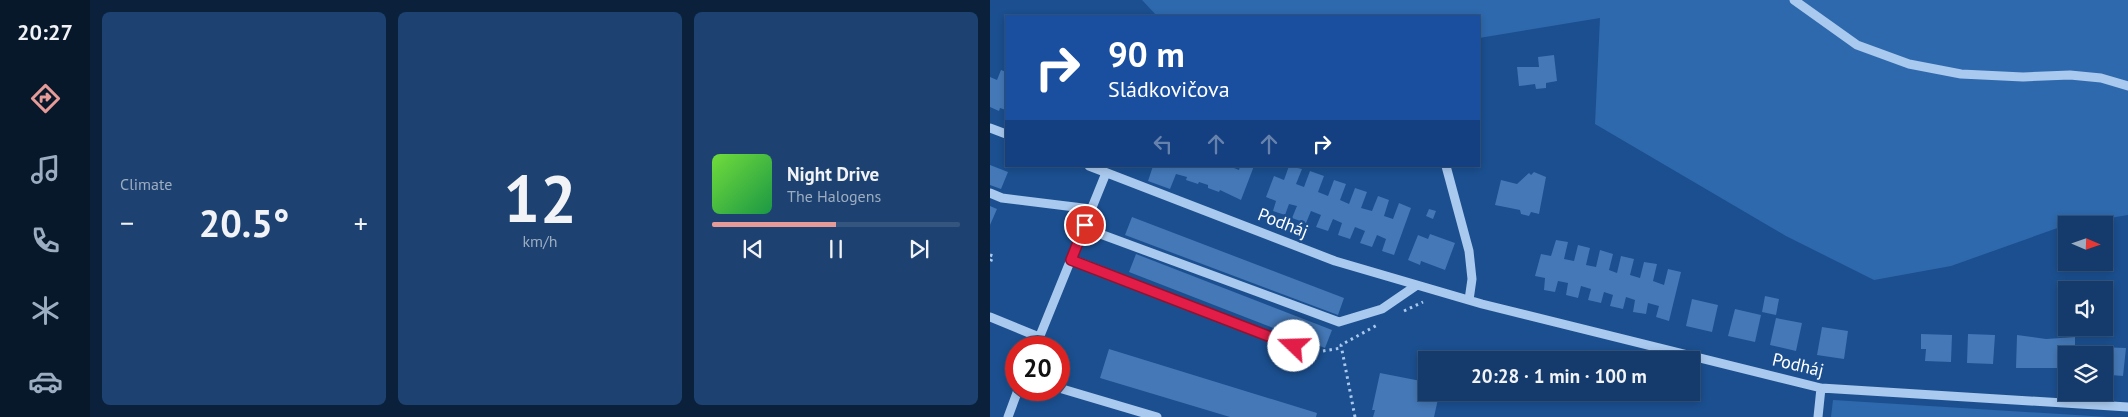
<!DOCTYPE html>
<meta charset="utf-8">
<style>
:root{--surface:#143b6b;--page:#1d4271;--text:#f1f3f6;--muted:#9dadc1;--line:#33557e;--accent:#e69b98}
body{margin:0;font-family:"PT Sans",sans-serif;background:var(--page);color:var(--text);height:100vh;display:flex;flex-direction:column;font-size:19px;white-space:nowrap}
*{box-sizing:border-box;margin:0}
p{font-size:16px;color:var(--muted)}
.icon{flex:none;width:28px;height:28px;fill:none;stroke:currentColor;stroke-width:2;stroke-linecap:round;stroke-linejoin:round}
.map{position:relative;flex:1;overflow:hidden}
.side{display:flex;flex-direction:column;gap:12px;padding:12px;background:#0b203b;width:900px}
.side>*{flex:none}
.hud{position:absolute;left:15px;top:15px;width:475px;height:152px;border-radius:0px;box-shadow:0 2px 8px #0003,0 0 0 1px var(--line);background:#1a4fa0;color:#fff;overflow:hidden}
.needle{width:32px;rotate:92deg}
.fabs{position:absolute;left:1068px;top:216px;display:grid;gap:10px}
.fabs a{display:grid;place-items:center;width:55px;height:55px;border-radius:0px;background:var(--surface);box-shadow:0 2px 8px #0003,0 0 0 1px var(--line);font-size:25px}
.speed{position:absolute;left:15px;top:336px;display:flex;gap:10px;font-size:25px;font-weight:700;text-align:center}
.speed>*{display:grid;place-content:center;width:65px;height:65px;border-radius:50%;background:var(--surface);box-shadow:0 2px 8px #0003,0 0 0 1px var(--line);line-height:1}
.speed .limit{border:8px solid #d22;background:#fff;color:#111}
.pin{position:absolute;display:grid;place-items:center;width:42px;height:42px;color:#fff;margin:-21px;border:2px solid #fff;border-radius:50%;box-shadow:0 1px 5px #0007}
.me{position:absolute;width:55px;margin:-28px;rotate:291deg;stroke-linejoin:round;filter:drop-shadow(0 0 4px #0008)}
.turn{display:flex;align-items:center;gap:18px;height:105px;padding:0 20px;font-size:22px}
.turn .icon{width:65px;height:65px;stroke-width:2.5}
.turn b{display:block;font-size:35px;line-height:42px}
.lanes{display:flex;align-items:center;height:48px;padding:0 20px;background:#0003;justify-content:center;gap:25px;direction:ltr}
.lanes .off{opacity:.35}
.big{font-size:38px;font-weight:600;line-height:1.1}
.side .widget{flex:1;display:flex;flex-direction:column;justify-content:center;gap:8px;min-width:0;padding:0 18px;border-radius:8px;background:var(--page)}
.side .dial{align-items:center;gap:0}
.dial b{font-size:65px;line-height:1}
.song{display:flex;align-items:center;gap:15px}
.cover{width:60px;height:60px;border-radius:8px;background:linear-gradient(135deg,hsl(100 70% 55%),hsl(140 70% 35%))}
.played{height:5px;border-radius:2px;background:linear-gradient(90deg,var(--accent) 50%,var(--line) 50%)}
.keys{display:flex;justify-content:space-around;direction:ltr}
.heat{display:flex;justify-content:space-between;align-items:center;font-size:28px;direction:ltr}
.side .tiles{flex:1;display:grid;gap:12px;grid-template-columns:repeat(3,1fr)}
.trip{position:absolute;left:428px;top:351px;width:282px;height:50px;border-radius:0px;background:var(--surface);box-shadow:0 2px 8px #0003,0 0 0 1px var(--line);font-weight:600;line-height:50px;text-align:center}
main{display:flex;flex:1;min-height:0}
.tabs{display:flex;flex-direction:column;width:90px;justify-content:space-around;align-items:center;background:#08182b;color:var(--muted)}
.tabs .icon{width:35px;height:35px}
.tabs .active{color:var(--accent)}
.tabs b{font-size:22px;color:var(--text)}
.map>svg:first-child{display:block}
.green{fill:#2e69ad}
.building{fill:#4478b7}
.lines{fill:none;stroke-linecap:round;stroke-linejoin:round}
.path{stroke:#a9c9ee;stroke-width:3;stroke-dasharray:2.5 4;stroke-linecap:butt}
.minor{stroke:#a9c9ee;stroke-width:9}
.route-casing{stroke:#92132f;stroke-width:12}
.route{stroke:#e11d48;stroke-width:9}
.labels{text-anchor:middle;stroke-width:5;stroke-linejoin:round;paint-order:stroke}
.street-label{font-size:18px;fill:#fff;stroke:#1b4f8f}
</style>
<main>
<nav class="tabs">
<b>20:27</b>
<svg class="icon active" aria-label="directions" viewBox="0 0 24 24"><path d="M12 3l9 9-9 9-9-9zM9 14v-3h6M13 9l2 2-2 2"/></svg>
<svg class="icon" aria-label="music" viewBox="0 0 24 24"><path d="M9 18V5l10-2v13"/><circle cx="6" cy="18" r="3"/><circle cx="16" cy="16" r="3"/></svg>
<svg class="icon" aria-label="phone" viewBox="0 0 24 24"><path d="M5 4h4l2 5-3 2q2 4 5 5l2-3 5 2v4C11 20 4 13 5 4z"/></svg>
<svg class="icon" aria-label="climate" viewBox="0 0 24 24"><path d="M12 3v18M4 7l16 10M4 17L20 7"/></svg>
<svg class="icon" aria-label="car" viewBox="0 0 24 24"><path d="M5 17H2v-5l4-1 3-4h7l3 4 3 1v5h-3M9 17h6M6 11h13"/><circle cx="7" cy="17" r="2"/><circle cx="17" cy="17" r="2"/></svg>
</nav>
<section class="side">
<div class="tiles">
<div class="widget"><p>Climate</p>
<div class="heat"><a>−</a><b class="big">20.5°</b><a>+</a></div>
</div>
<div class="widget dial"><b>12</b><p>km/h</p></div>
<div class="widget">
<div class="song"><i class="cover"></i><div><b>Night Drive</b><p>The Halogens</p></div></div>
<div class="played"></div>
<div class="keys"><svg class="icon" aria-label="previous" viewBox="0 0 24 24"><path d="M18 5L8 12l10 7zM5 5v14"/></svg><svg class="icon" aria-label="pause" viewBox="0 0 24 24"><path d="M8 5v14M16 5v14"/></svg><svg class="icon" aria-label="next" viewBox="0 0 24 24"><path d="M6 5l10 7-10 7zM19 5v14"/></svg></div>
</div>
</div>
</section>
<div class="map">
<svg width="1138" height="417" viewBox="0 0 1138 417">
<rect width="100%" height="100%" fill="#1b4f8f"/>
<!-- green -->
<path class="green" d="M152,0h986v215l-62,10 -115,41 -77,14 -88,-44 -191,-112 5,-106 -121,20v-22h-322z
M843,400l275,17h-277z"/>
<!-- building -->
<path class="building" d="M564,55l3,26 -11,2v5l-10,1 -1,-5 -16,2 -2,-19h22l-1,-10z
M11,70l5,2v38l-6,-2 -1,3 -9,-4v-30l7,3z
M0,165l18,7 -7,17 -11,-4z
M163,166h76l10,4 1,-4h14l-13,34 -21,-10 -1,2 -11,-4v-3l-9,-3 -1,2 -12,-4 1,-3 -11,-3 -6,15 -22,-8z
M299,166l13,3 -6,15 8,3 6,-16 14,5 -6,16 10,4 6,-16 12,4 -6,16 9,4 6,-16 12,4 -6,16 11,3 6,-15 11,4 -5,16 9,3 6,-16 12,5 -17,47 -12,-4 4,-12 -9,-4 -5,12 -12,-4 5,-12 -10,-4 -5,12 -12,-4 4,-12 -9,-4 -5,12 -12,-4 5,-12 -10,-4 -5,12 -14,-5 5,-12 -8,-2 -4,11 -12,-4 3,-10 -10,-4 8,-21 10,4z
M544,172l12,5 -7,37 -8,-2 -2,4 -8,-2 -1,-4 -25,-5 6,-25 16,4 12,-11 2,2z
M0,206l7,3 -7,16z
M439,209l7,2 -3,8 -7,-3z
M142,217l212,81 -6,17 -213,-80z
M440,234l25,9 -10,27 -24,-9 -1,4 -12,-5 10,-25 10,4z
M566,240l12,2 -4,17 10,2 4,-16 12,3 -4,17 10,2 4,-17 13,4 -4,16 8,3 4,-17 13,3 -4,16 10,3 4,-16 13,2 -4,17 11,4 4,-16 13,3 -12,49 -13,-4 3,-11 -11,-3 -2,11 -13,-2 2,-12 -9,-3 -3,12 -13,-3 3,-11 -9,-3 -3,11 -13,-3 3,-11 -10,-3 -3,12 -12,-3 2,-12 -10,-2 -3,11 -11,-2 1,-12 -10,-2 6,-22 10,2z
M146,254l196,76 -7,18 -196,-76z
M775,296l14,3 -3,16 -14,-3z
M702,299l26,6 -6,27 -26,-6z
M745,309l26,6 -6,27 -27,-6z
M786,318l26,5 -6,28 -26,-6z
M832,327l26,4 -4,28 -27,-4z
M931,334l31,1 -1,27 -26,-1 1,-12h-5z
M978,334l27,1 -2,29 -26,-1z
M1027,335l29,4 29,-2v18h-9v16l-7,-1v-2h-43z
M1108,347l28,1 -3,28 -12,-1v7h-4v-11h-3v-16h-6z
M119,349l208,64 -1,4h-86l-130,-39z
M390,373l46,9v10h11l-1,7h2l-4,18h-61l2,-7h-3z"/>
<g class="lines">
<!-- path -->
<path class="path" d="M0,255l3,1 -3,7
M414,311l19,-9
M333,351l18,-3
M365,417l-14,-72 38,-21"/>
<!-- minor -->
<path class="minor" d="M804,0l63,45 52,19 52,10 62,3 47,-2 31,3 27,8
M0,128l16,6
M99,166l246,95 147,43 339,84 307,19
M456,166l23,85 3,28 -3,21
M0,193l12,5 89,11
M94,228l255,94 43,-13 35,-24
M81,259l241,94
M0,317l49,20
M45,348l71,-175
M69,388l98,29
M18,417l10,-27
M828,417l3,-29"/>
</g>
<g class="lines">
<!-- route casing -->
<g class="route-casing">
<path id="route" d="M95,225l-14,35 223,86"/>
</g>
<!-- route -->
<use href="#route" class="route"/>
</g>
<g class="labels">
<!-- street labels -->
<g class="street-label">
<text transform="translate(293 223) rotate(21)" y="6">Podháj</text>
<text transform="translate(808 365) rotate(13)" y="6">Podháj</text>
</g>
</g>
</svg>
<div class="fabs">
<a><svg class="needle" viewBox="-14 -14 28 28"><path d="M0-13l5 13h-10z" fill="#e53935"/><path d="M0 13l5-13h-10z" fill="#9dadc1"/></svg></a>
<a><svg class="icon" aria-label="sound" viewBox="0 0 24 24"><path d="M4 9h4l5-4v14l-5-4H4zM17 9q2 3 0 6"/></svg></a>
<a><svg class="icon" aria-label="layers" viewBox="0 0 24 24"><path d="M12 4l9 5-9 5-9-5zM3 14l9 5 9-5"/></svg></a>
</div>
<div class="speed"><div class="limit">20</div></div>
<div class="pin" style="left:95px;top:225px;background:#d93025"><svg class="icon" aria-label="arrive" viewBox="0 0 24 24"><path d="M6 21V4h12l-3 4 3 4H6"/></svg></div>
<svg class="me" style="left:304px;top:346px" viewBox="-20 -20 40 40"><circle r="19" fill="#fff"/><path d="M0-13L10 11 0 6-10 11z" fill="#e11d48"/></svg>
<div class="trip">20:28 · 1 min · 100 m</div>
<div class="hud">
<div class="turn"><svg class="icon" aria-label="right" viewBox="0 0 24 24"><path d="M7 20v-9h11M14 6l5 5-5 5"/></svg><div><b>90 m</b>Sládkovičova</div></div>
<div class="lanes"><svg class="icon off" aria-label="left" viewBox="0 0 24 24"><path d="M17 20v-9H6M10 6l-5 5 5 5"/></svg><svg class="icon off" aria-label="ahead" viewBox="0 0 24 24"><path d="M12 20V5M6 11l6-6 6 6"/></svg><svg class="icon off" aria-label="ahead" viewBox="0 0 24 24"><path d="M12 20V5M6 11l6-6 6 6"/></svg><svg class="icon" aria-label="right" viewBox="0 0 24 24"><path d="M7 20v-9h11M14 6l5 5-5 5"/></svg></div>
</div>
</div>
</main>
